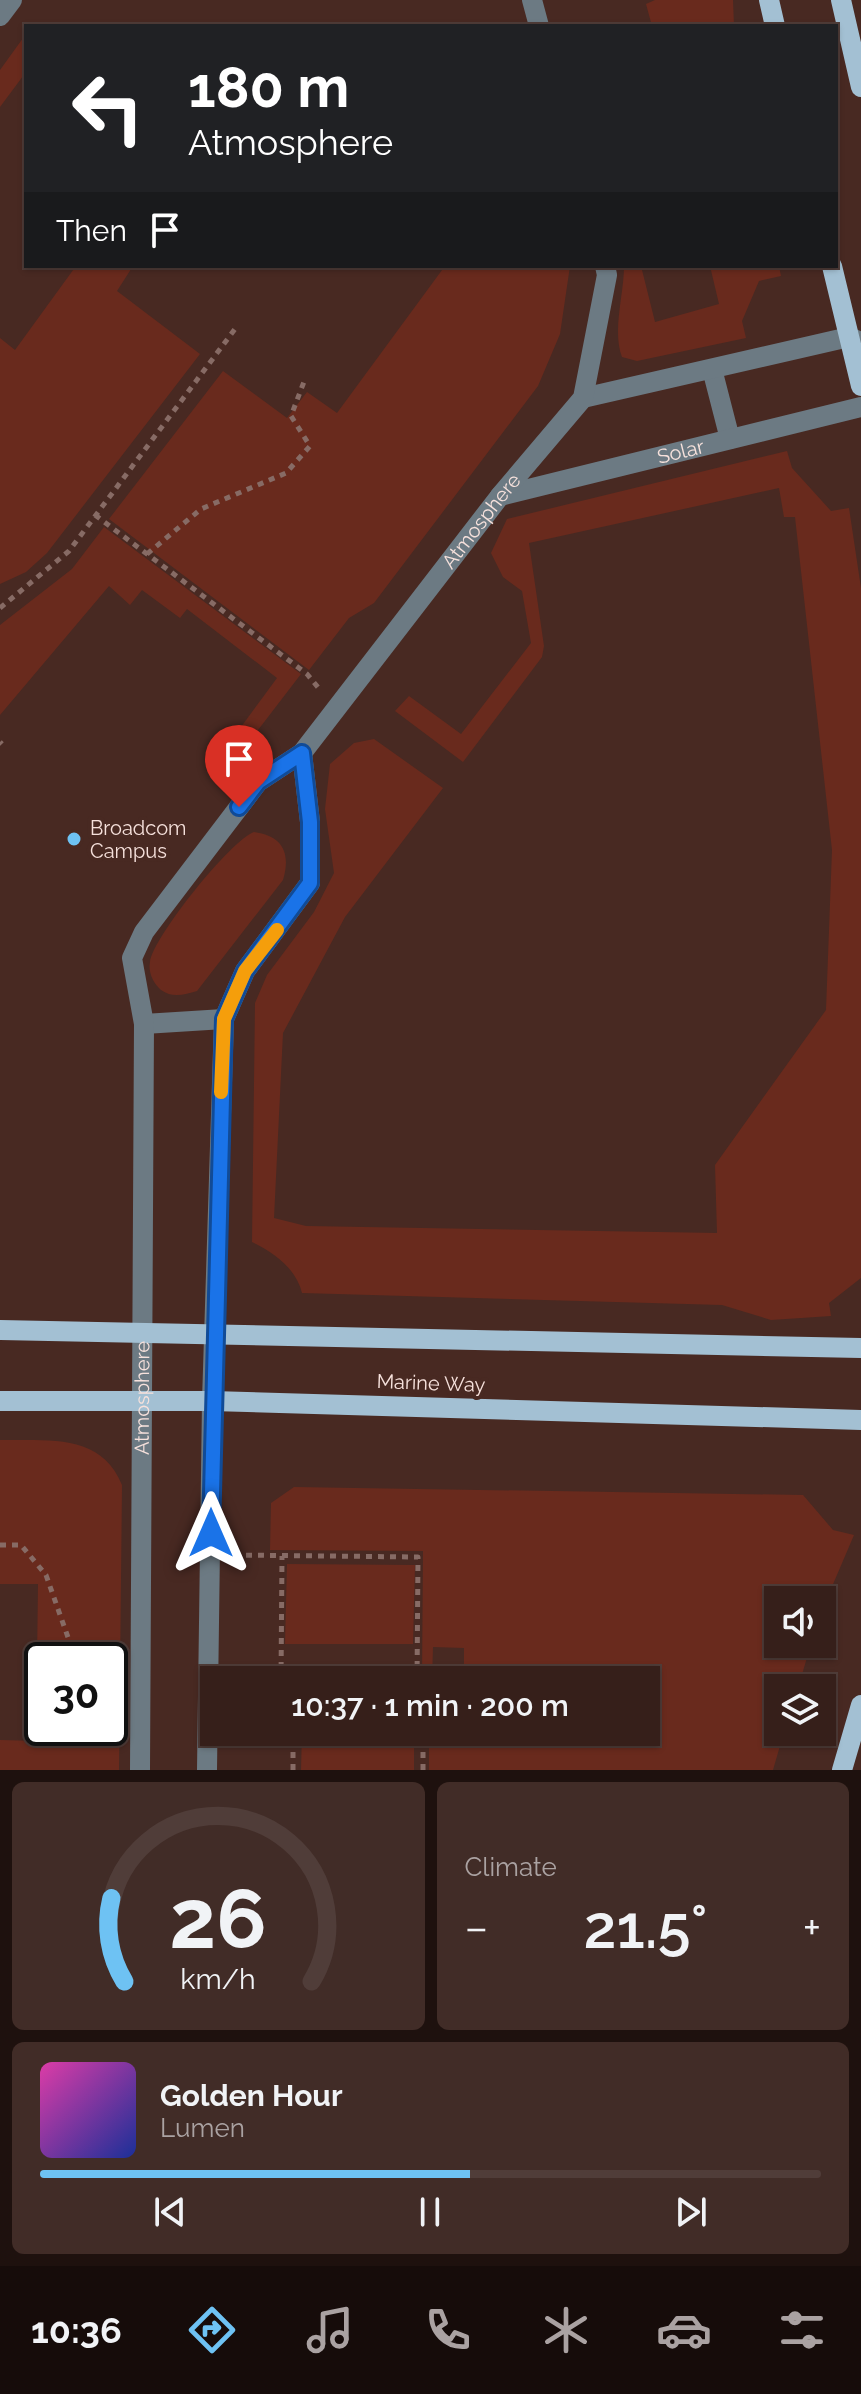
<!DOCTYPE html>
<meta charset="utf-8">
<style>
:root{--surface:#361f1a;--page:#412c27;--text:#f1f3f6;--muted:#aaa2a2;--line:#503d39;--accent:#6ec2f3}
body{margin:0;font-family:Raleway,sans-serif;background:var(--page);color:var(--text);height:100vh;display:flex;flex-direction:column;font-size:30px;white-space:nowrap}
*{box-sizing:border-box;margin:0}
p{font-size:26px;color:var(--muted)}
.icon{flex:none;width:44px;height:44px;fill:none;stroke:currentColor;stroke-width:2;stroke-linecap:round;stroke-linejoin:round}
.map{position:relative;height:1770px;overflow:hidden}
.side{display:flex;flex-direction:column;gap:12px;padding:12px;background:#1e110e;flex:1}
.side>*{flex:none}
.hud{position:absolute;left:24px;top:24px;width:814px;height:244px;border-radius:0px;box-shadow:0 2px 6px #0004,0 0 0 2px var(--line);background:#202124;color:#fff;overflow:hidden}
.tools{position:absolute;left:764px;top:1586px;display:grid;gap:16px}
.tools a{display:grid;place-items:center;width:72px;height:72px;border-radius:0px;background:var(--surface);box-shadow:0 2px 6px #0004,0 0 0 2px var(--line);font-size:40px}
.speed{position:absolute;left:24px;top:1642px;display:flex;gap:16px;font-size:40px;font-weight:700;text-align:center}
.speed>*{display:grid;place-content:center;width:104px;height:104px;border-radius:50%;background:var(--surface);box-shadow:0 2px 6px #0004,0 0 0 2px var(--line);line-height:1}
.speed .limit{border:4px solid #111;border-radius:12px;background:#fff;color:#111}
.pin{position:absolute;display:grid;place-items:center;width:68px;height:68px;color:#fff;margin:-82px -34px;border-radius:50% 50% 50% 0;rotate:-45deg;box-shadow:0 0 8px #0007}
.pin .icon{rotate:45deg}
.me{position:absolute;width:88px;margin:-44px;rotate:0deg;stroke-linejoin:round;filter:drop-shadow(0 0 6px #0008)}
.turn{display:flex;align-items:center;gap:28px;height:168px;padding:0 32px;font-size:36px}
.turn .icon{width:104px;height:104px;stroke-width:2.5}
.turn b{display:block;font-size:56px;line-height:68px}
.then{display:flex;align-items:center;height:76px;padding:0 32px;background:#0003;gap:16px;font-size:30px}
.big{font-size:60px;font-weight:600;line-height:1.1}
.side .card{flex:1;display:flex;flex-direction:column;justify-content:center;gap:12px;min-width:0;padding:0 28px;border-radius:12px;background:var(--page)}
.side .dial{align-items:center;gap:0}
.dial svg{height:208px;overflow:visible;fill:none;stroke:var(--line);stroke-width:7;stroke-linecap:round;text-anchor:middle}
.dial text{fill:var(--text);stroke:none}
.song{display:flex;align-items:center;gap:24px}
.cover{width:96px;height:96px;border-radius:12px;background:linear-gradient(135deg,hsl(320 70% 55%),hsl(230 70% 35%))}
.played{height:8px;border-radius:4px;background:linear-gradient(90deg,var(--accent) 55%,var(--line) 55%)}
.keys{display:flex;justify-content:space-around;direction:ltr}
.heat{display:flex;justify-content:space-between;align-items:center;font-size:44px;direction:ltr}
.side .tiles{flex:1;display:grid;gap:12px;grid-template-columns:1fr 1fr}
.card:last-child{grid-column:span 2}
.trip{position:absolute;left:200px;top:1666px;width:460px;height:80px;border-radius:0px;background:var(--surface);box-shadow:0 2px 6px #0004,0 0 0 2px var(--line);font-weight:600;line-height:80px;text-align:center}
.tabs{display:flex;height:128px;justify-content:space-around;align-items:center;background:#160c0a;color:var(--muted)}
.tabs .icon{width:56px;height:56px}
.tabs .active{color:var(--accent)}
.tabs b{font-size:36px;color:var(--text)}
.map>svg:first-child{display:block}
.green{fill:#692a1d;fill-rule:evenodd}
.lines{fill:none;stroke-linecap:round;stroke-linejoin:round}
.path{stroke:#876b65;stroke-width:5;stroke-dasharray:6 6;stroke-linecap:butt}
.minor{stroke:#6c7a83;stroke-width:20}
.major{stroke:#a3c0d3;stroke-width:20}
.route-casing{stroke:#114b97;stroke-width:20}
.route{stroke:#1a73e8;stroke-width:14}
.slow{stroke:#f59e0b;stroke-width:14}
.poi-dot{fill:#6ec2f3;stroke:#482922;stroke-width:3}
.labels{text-anchor:middle;stroke-width:8;stroke-linejoin:round;paint-order:stroke}
.street-label{font-size:20px;fill:#f6e1dc;stroke:#482922}
.poi-label{font-size:20px;fill:#f6e1dc;stroke:#482922;text-anchor:start}
</style>
<div class="map">
<svg width="861" height="1770" viewBox="0 0 861 1770">
<rect width="100%" height="100%" fill="#482922"/>
<!-- green -->
<path class="green" d="M655,0h78l1,26h-82l-6,-22z
M26,34v38l-26,35v-37z
M76,266h57l-16,25 83,63 -153,199 -21,19 -26,12v-246l15,12z
M445,266h125l-10,68 -22,52 -164,217 -25,15 -40,52 -200,-151 114,-148 64,47 20,-26 30,21z
M624,266h17l14,56 64,-18 -9,-38h69l2,10 -22,5 -17,40 4,17 -109,23 -15,-4c-10,-26 2,-62 2,-91z
M787,451l5,17 39,43 18,-3 12,80v690l-32,25 2,13 -60,4 -49,-15 -420,-12c-6,-25 -28,-40 -50,-51l3,-239 12,-28 47,-63 20,-39 -9,-64 5,-45 24,-21 20,-4 69,49 -98,129 -62,116 -9,185 32,8 411,7 -2,-68 111,-155 6,-160 -37,-333h-11l-5,-29 -250,55 15,103 -2,11 -79,105 -68,-51 14,-15 52,38 70,-91 -9,-52 -19,-14 -12,-24 16,-34z
M104,527l197,147 -59,77 -12,-9 47,-64 -90,-69 -7,9 -38,-28 -12,15 -21,-19 -109,129v-90l72,-56z
M254,832c29,4 37,21 29,48l-86,111c-13,4 -25,7 -36,-1 -8,-7 -13,-18 -11,-28 3,-25 81,-122 104,-130z
M0,1440c49,1 101,-7 122,45l-3,285h-119v-30l36,1 2,-157h-38zM42,1660h68v68h-68z
M294,1487l509,8 30,35 21,5 -32,75v-10h-44v44h33l-13,44h-20v44h6l-11,38h-344v-37l217,-1v-52h-182v-32l-31,-1 -1,33h-10l1,-129 -153,-1 1,-47z
M287,1564l128,1 -2,79h-128z
M302,1732h112v38h-113z"/>
<g class="lines">
<!-- path -->
<path class="path" d="M95,515l212,159 14,17
M147,554l54,-45 85,-36 24,-27 -19,-30 14,-37
M0,608l69,-57 166,-222
M0,742l2,2
M0,1545h21l25,30 30,85
M234,1555l184,2 -1,123
M281,1680l1,-124
M293,1770v-38
M423,1770v-38"/>
<!-- minor -->
<g class="minor">
<path d="M532,0l7,26"/>
<path d="M0,16l12,-16"/>
<path d="M712,369l18,70"/>
<path d="M583,398l266,-61 12,5"/>
<path id="s1" d="M500,496l361,-89"/>
<path d="M144,1024l80,-5"/>
<path id="s2" d="M140,1770l4,-746 -12,-66 12,-26 114,-150 44,-29 198,-257 83,-98 24,-123 -2,-9"/>
<path d="M207,1770l5,-369 12,-382 21,-48 65,-88v-61l-8,-69"/>
</g>
<!-- major -->
<path class="major" d="M769,0l6,26
M841,0l20,87
M832,266l29,120
M0,1330l861,18
M0,1401h212l649,19
M842,1770l19,-65"/>
</g>
<g class="lines">
<!-- route casing -->
<g class="route-casing">
<path id="route" d="M211,1533l13,-514 21,-48 65,-88v-61l-8,-69 -44,29 -19,25"/>
</g>
<!-- route -->
<use href="#route" class="route"/>
<!-- slow -->
<path class="slow" d="M221,1092l3,-73 21,-48 32,-41"/>
</g>
<!-- markers -->
<circle class="poi-dot" cx="74" cy="839" r="8"/>
<g class="labels">
<!-- street labels -->
<g class="street-label">
<text dy="7" stroke="none"><textPath href="#s1" startOffset="186">Solar</textPath></text>
<text dy="7" stroke="none"><textPath href="#s2" startOffset="1376">Atmosphere</textPath></text>
<text transform="translate(431 1383) rotate(2)" y="7">Marine Way</text>
<text dy="7" stroke="none"><textPath href="#s2" startOffset="372">Atmosphere</textPath></text>
</g>
<!-- poi labels -->
<g class="poi-label">
<text x="90" y="835">Broadcom<tspan x="90" dy="23">Campus</tspan></text>
</g>
</g>
</svg>
<div class="tools">
<a><svg class="icon" aria-label="sound" viewBox="0 0 24 24"><path d="M4 9h4l5-4v14l-5-4H4zM17 9q2 3 0 6"/></svg></a>
<a><svg class="icon" aria-label="layers" viewBox="0 0 24 24"><path d="M12 4l9 5-9 5-9-5zM3 14l9 5 9-5"/></svg></a>
</div>
<div class="speed"><div class="limit">30</div></div>
<div class="pin" style="left:239px;top:807px;background:#d93025"><svg class="icon" aria-label="arrive" viewBox="0 0 24 24"><path d="M6 21V4h12l-3 4 3 4H6"/></svg></div>
<svg class="me" style="left:211px;top:1533px" viewBox="-20 -20 40 40"><path d="M0-17L14 15 0 8-14 15z" fill="#1a73e8" stroke="#fff" stroke-width="4"/></svg>
<div class="trip">10:37 · 1 min · 200 m</div>
<div class="hud">
<div class="turn"><svg class="icon" aria-label="left" viewBox="0 0 24 24"><path d="M17 20v-9H6M10 6l-5 5 5 5"/></svg><div><b>180 m</b>Atmosphere</div></div>
<div class="then">Then<svg class="icon" aria-label="arrive" viewBox="0 0 24 24"><path d="M6 21V4h12l-3 4 3 4H6"/></svg></div>
</div>
</div>
<section class="side">
<div class="tiles">
<div class="card dial"><svg viewBox="0 0 100 80">
<path d="M14 69A42 42 0 1 1 86 69"/>
<path d="M14 69A42 42 0 0 1 9 37" stroke="#6ec2f3"/>
<text x="50" y="56" font-size="32" font-weight="700">26</text>
<text x="50" y="72" font-size="11">km/h</text>
</svg></div>
<div class="card"><p>Climate</p>
<div class="heat"><a>−</a><b class="big">21.5°</b><a>+</a></div>
</div>
<div class="card">
<div class="song"><i class="cover"></i><div><b>Golden Hour</b><p>Lumen</p></div></div>
<div class="played"></div>
<div class="keys"><svg class="icon" aria-label="previous" viewBox="0 0 24 24"><path d="M18 5L8 12l10 7zM5 5v14"/></svg><svg class="icon" aria-label="pause" viewBox="0 0 24 24"><path d="M8 5v14M16 5v14"/></svg><svg class="icon" aria-label="next" viewBox="0 0 24 24"><path d="M6 5l10 7-10 7zM19 5v14"/></svg></div>
</div>
</div>
</section>
<nav class="tabs">
<b>10:36</b>
<svg class="icon active" aria-label="directions" viewBox="0 0 24 24"><path d="M12 3l9 9-9 9-9-9zM9 14v-3h6M13 9l2 2-2 2"/></svg>
<svg class="icon" aria-label="music" viewBox="0 0 24 24"><path d="M9 18V5l10-2v13"/><circle cx="6" cy="18" r="3"/><circle cx="16" cy="16" r="3"/></svg>
<svg class="icon" aria-label="phone" viewBox="0 0 24 24"><path d="M5 4h4l2 5-3 2q2 4 5 5l2-3 5 2v4C11 20 4 13 5 4z"/></svg>
<svg class="icon" aria-label="climate" viewBox="0 0 24 24"><path d="M12 3v18M4 7l16 10M4 17L20 7"/></svg>
<svg class="icon" aria-label="car" viewBox="0 0 24 24"><path d="M5 17H2v-5l4-1 3-4h7l3 4 3 1v5h-3M9 17h6M6 11h13"/><circle cx="7" cy="17" r="2"/><circle cx="17" cy="17" r="2"/></svg>
<svg class="icon" aria-label="filters" viewBox="0 0 24 24"><path d="M4 7h16M4 17h16"/><circle cx="9" cy="7" r="2"/><circle cx="15" cy="17" r="2"/></svg>
</nav>
